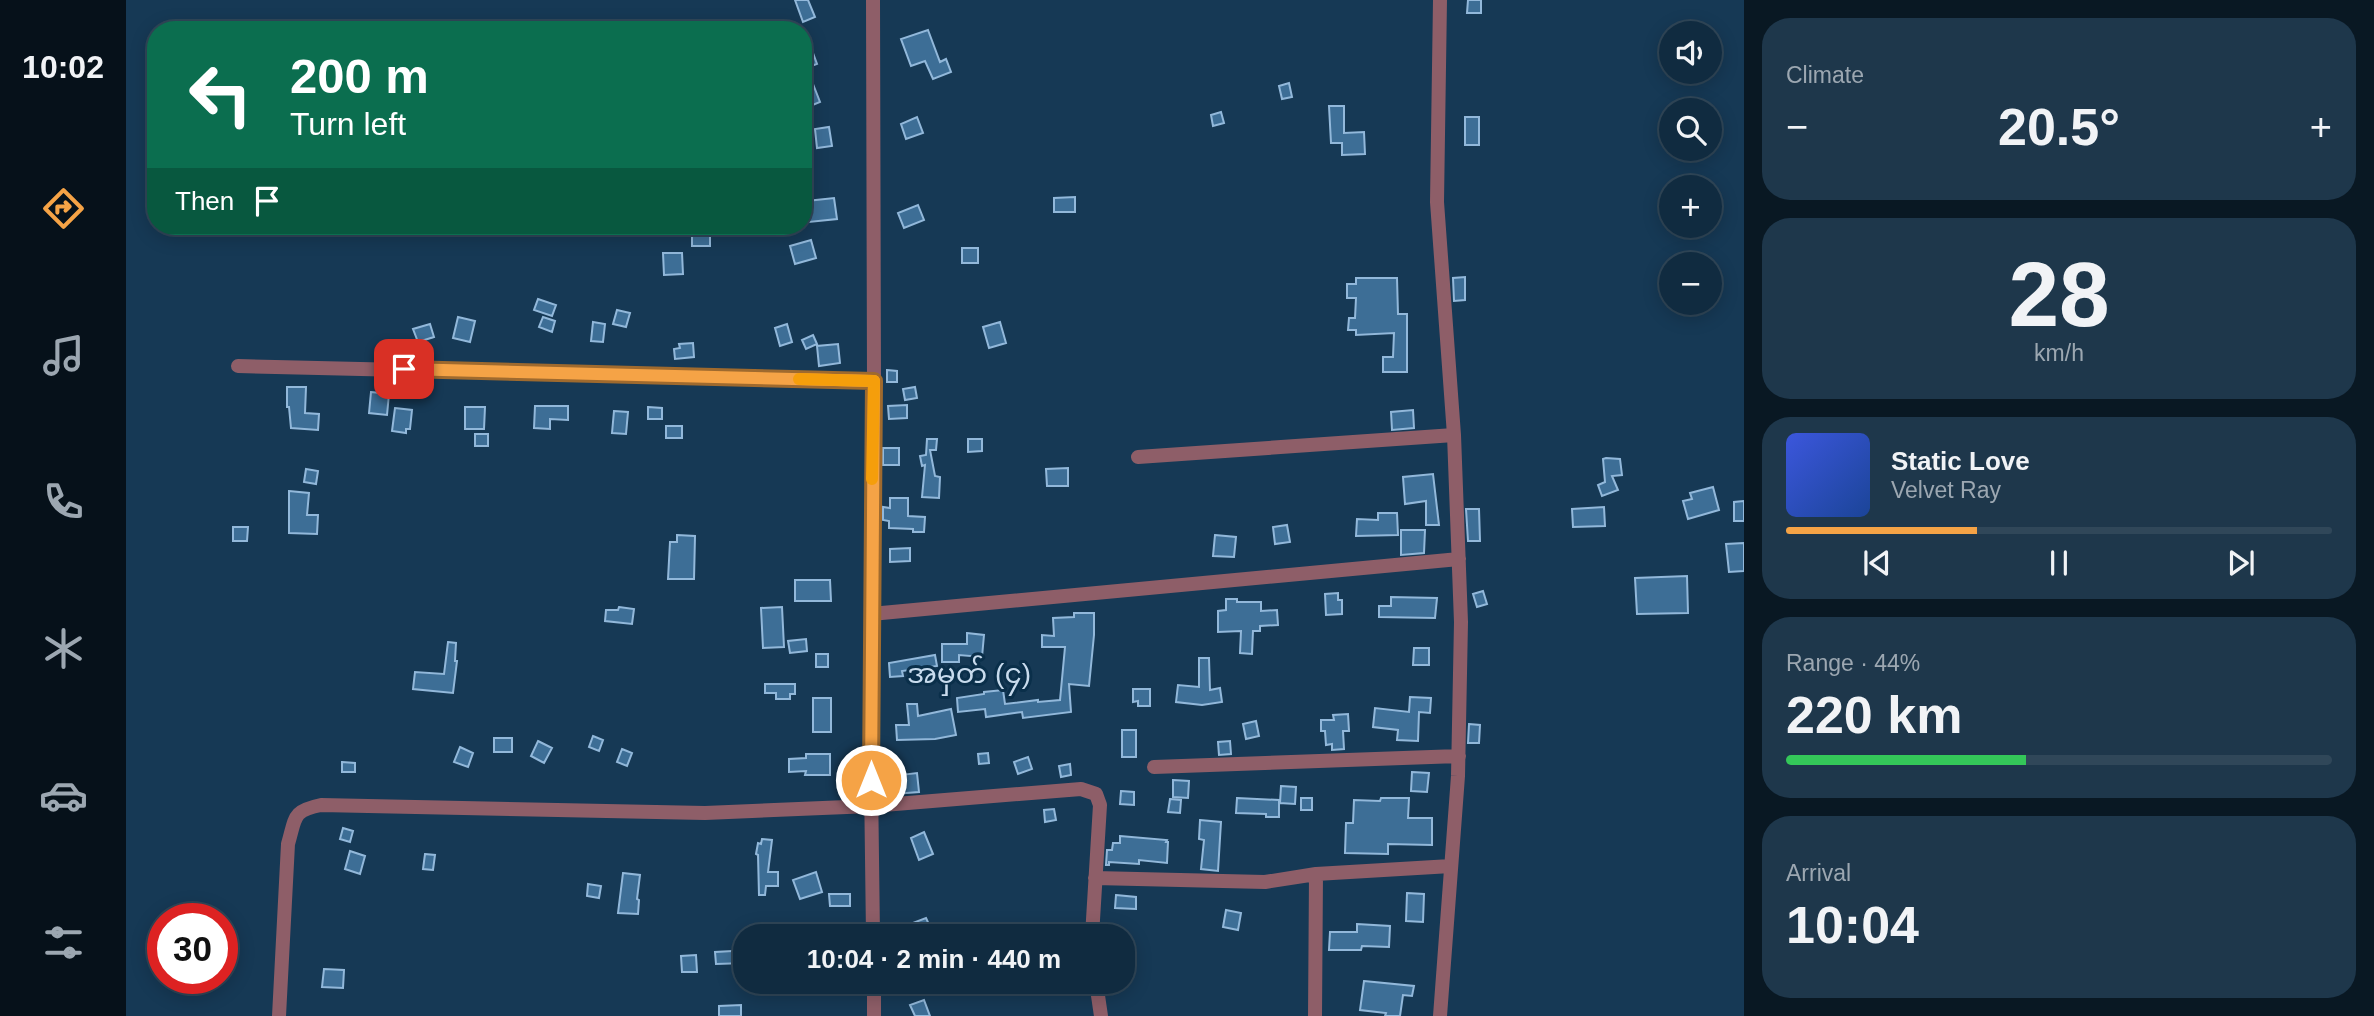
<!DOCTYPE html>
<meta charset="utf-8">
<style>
:root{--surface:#102b40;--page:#1e374b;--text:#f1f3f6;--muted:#9ca7b1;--line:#304759;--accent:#f5a346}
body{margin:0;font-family:Arial,"Noto Sans Myanmar",sans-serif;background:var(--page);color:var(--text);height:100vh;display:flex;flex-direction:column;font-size:26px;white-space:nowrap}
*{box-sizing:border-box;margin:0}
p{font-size:23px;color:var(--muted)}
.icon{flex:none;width:38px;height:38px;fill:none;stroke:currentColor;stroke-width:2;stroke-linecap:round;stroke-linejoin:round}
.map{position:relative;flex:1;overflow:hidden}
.drawer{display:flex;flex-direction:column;gap:18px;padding:18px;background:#091823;width:630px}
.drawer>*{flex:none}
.guide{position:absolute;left:21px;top:21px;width:665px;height:214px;border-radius:28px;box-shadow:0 4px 18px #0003,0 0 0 2px var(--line);background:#0b6e4f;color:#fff;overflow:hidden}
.buttons{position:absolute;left:1533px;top:21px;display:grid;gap:14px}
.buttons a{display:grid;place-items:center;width:63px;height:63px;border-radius:50%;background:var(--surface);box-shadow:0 4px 18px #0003,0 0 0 2px var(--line);font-size:35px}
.speed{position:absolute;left:21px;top:903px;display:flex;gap:14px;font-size:35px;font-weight:700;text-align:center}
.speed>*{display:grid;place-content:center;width:91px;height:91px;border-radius:50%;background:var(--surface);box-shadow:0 4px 18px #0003,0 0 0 2px var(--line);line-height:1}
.speed .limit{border:10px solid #d22;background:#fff;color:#111}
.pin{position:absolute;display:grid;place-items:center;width:60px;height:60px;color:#fff;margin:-30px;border-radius:14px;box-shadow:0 4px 10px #0006}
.me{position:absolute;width:77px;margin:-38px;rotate:0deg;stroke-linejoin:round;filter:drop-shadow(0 0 5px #0008)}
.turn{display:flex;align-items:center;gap:24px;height:147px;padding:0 28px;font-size:32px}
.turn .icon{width:91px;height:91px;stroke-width:2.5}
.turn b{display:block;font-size:49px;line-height:60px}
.then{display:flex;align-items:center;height:66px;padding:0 28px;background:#0003;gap:14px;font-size:26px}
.big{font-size:52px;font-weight:700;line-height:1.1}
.drawer .widget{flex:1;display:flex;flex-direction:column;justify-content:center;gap:10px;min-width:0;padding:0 24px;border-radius:28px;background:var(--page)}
.drawer .dial{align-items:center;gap:0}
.dial b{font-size:91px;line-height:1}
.song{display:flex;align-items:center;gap:21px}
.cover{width:84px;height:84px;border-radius:10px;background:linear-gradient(135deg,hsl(230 70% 55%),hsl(220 70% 35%))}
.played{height:7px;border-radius:4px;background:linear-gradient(90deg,var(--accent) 35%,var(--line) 35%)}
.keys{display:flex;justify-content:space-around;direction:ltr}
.heat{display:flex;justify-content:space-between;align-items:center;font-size:38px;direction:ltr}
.charge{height:10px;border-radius:5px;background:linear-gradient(90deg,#34c759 44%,var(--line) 0)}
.trip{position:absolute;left:607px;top:924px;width:402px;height:70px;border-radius:28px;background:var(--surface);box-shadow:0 4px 18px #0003,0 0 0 2px var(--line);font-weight:700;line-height:70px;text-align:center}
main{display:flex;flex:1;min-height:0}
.menu{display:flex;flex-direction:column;width:126px;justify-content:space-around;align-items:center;background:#06111a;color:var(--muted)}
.menu .icon{width:49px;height:49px}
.menu .active{color:var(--accent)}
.menu b{font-size:32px;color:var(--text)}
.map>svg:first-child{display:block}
.building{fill:#3d6e96;stroke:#92b8da;stroke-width:2}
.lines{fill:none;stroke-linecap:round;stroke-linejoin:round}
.minor{stroke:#8e5e68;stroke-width:14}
.route-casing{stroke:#9f6a2e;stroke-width:18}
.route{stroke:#f5a346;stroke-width:12}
.slow{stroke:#f59e0b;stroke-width:12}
.labels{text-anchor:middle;stroke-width:6;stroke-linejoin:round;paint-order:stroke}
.quarter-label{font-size:28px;fill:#c8dbed;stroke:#0a2f4a}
</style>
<main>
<nav class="menu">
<b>10:02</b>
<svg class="icon active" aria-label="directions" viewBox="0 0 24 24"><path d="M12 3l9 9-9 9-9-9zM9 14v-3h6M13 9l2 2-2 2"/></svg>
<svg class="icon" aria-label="music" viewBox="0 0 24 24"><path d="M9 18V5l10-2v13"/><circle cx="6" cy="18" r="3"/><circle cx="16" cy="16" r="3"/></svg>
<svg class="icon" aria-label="phone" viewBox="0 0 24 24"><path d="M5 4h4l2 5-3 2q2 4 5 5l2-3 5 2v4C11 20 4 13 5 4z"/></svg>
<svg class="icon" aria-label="climate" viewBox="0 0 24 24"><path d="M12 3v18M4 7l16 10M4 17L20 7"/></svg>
<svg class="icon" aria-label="car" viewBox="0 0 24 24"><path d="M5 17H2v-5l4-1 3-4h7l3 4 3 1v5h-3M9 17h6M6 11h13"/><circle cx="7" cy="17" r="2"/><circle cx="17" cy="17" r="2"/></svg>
<svg class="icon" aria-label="filters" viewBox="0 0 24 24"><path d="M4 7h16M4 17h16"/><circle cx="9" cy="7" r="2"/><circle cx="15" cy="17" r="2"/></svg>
</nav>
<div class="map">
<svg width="1618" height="1016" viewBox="0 0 1618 1016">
<rect width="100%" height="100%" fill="#163955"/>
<!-- building -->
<path class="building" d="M669,0h13l7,17 -12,5z
M1342,0h13v13h-14z
M802,30l12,32 6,-3 5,13 -18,7 -8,-18 -14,5 -10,-27z
M687,53l4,11 -14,5v-13z
M1163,83l3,14 -10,2 -3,-13z
M687,84l7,18 -17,7v-21z
M1203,106h15v27l20,-1 1,22 -23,1v-12h-11z
M1095,112l3,11 -11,3 -2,-11z
M791,117l6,16 -17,6 -5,-15z
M1339,117h14v28h-14z
M703,127l3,19 -15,2 -2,-19z
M949,197v15h-21v-14z
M708,198l3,21 -28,3 -2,-21z
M792,205l6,15 -20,8 -6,-15z
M566,229h18v17h-18z
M685,240l5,18 -21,6 -5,-18z
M836,248h16v15h-16z
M537,253h19l1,21 -19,1z
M1339,277v23l-11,1 -1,-23z
M1230,278h41l1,36h9v58h-24v-15h10l1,-24 -38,2v-5h-8l1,-12h6l1,-20h-9v-14h9z
M412,299l18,6 -4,11 -18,-6z
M491,310l13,3 -4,14 -13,-3z
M332,317l17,4 -5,21 -17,-4z
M417,317l12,4 -3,11 -13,-5z
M467,322l12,2 -2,18 -12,-1z
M874,322l6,21 -17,5 -6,-21z
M304,324l4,13 -16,5 -5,-13z
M661,324l5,18 -12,4 -5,-18z
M687,335l4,9 -11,5 -4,-9z
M567,343l1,14 -19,2 -1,-10 6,-1 -1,-4z
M712,344l2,19 -21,3 -2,-20z
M761,370l10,1v11h-10z
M161,387h19l-1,26 14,1 -1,16 -27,-2 -2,-21h-2z
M789,387l2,11 -12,2 -2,-11z
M245,392l18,2 -2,21 -18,-2z
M781,405v13l-18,1 -1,-13z
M409,406h33v14l-18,-1v10l-16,-1z
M339,407h20l-1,22h-19z
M522,407l14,1v11h-14z
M269,408l17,2 -2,19h-4v4l-14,-2z
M1287,410l1,18 -22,2 -1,-18z
M488,411l14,1 -2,22 -14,-1z
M540,426h16v12h-16z
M349,434h13v12h-13z
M801,439h10l-1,11h-6l5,26 5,1 -1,21 -17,-1 3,-32 -3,1 -2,-10 6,-1z
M842,439h14v12l-14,1z
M757,448h16v17h-16z
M1480,458l14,1 2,16 -10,1 6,14 -16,6 -4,-11 7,-3 -2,-23z
M942,468v18h-21l-1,-17z
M180,469l12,2 -2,13 -12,-2z
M1307,474l6,51h-13v-24l-21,3 -2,-27z
M1587,487l6,23 -31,9 -5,-18 9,-2 -2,-6z
M163,491l20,2 -2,22h11l-1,19 -28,-1z
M764,498h18v18l17,1 -1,15h-11v-3l-24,-1v-7l-6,-1v-13l7,1z
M1618,501v20h-10v-19z
M1478,507l1,19 -32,1 -1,-18z
M1340,509h13l1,32h-12z
M1252,513h19l1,22 -42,1 1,-17 21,1z
M1161,525l3,17 -15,2 -2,-17z
M107,527h15l-1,14h-14z
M1275,530h24l-1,23 -23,2z
M551,535l18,1 -1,43h-26l2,-37h7z
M1089,535l21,2 -2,20 -21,-1z
M1618,543v28l-15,1 -3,-28z
M784,548v13l-20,1v-13z
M1561,576l1,37 -51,1 -2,-36z
M669,580h35l1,21h-36z
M1357,591l4,13 -10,3 -4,-13z
M1212,593v7h4v14l-16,1 -1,-21z
M1265,597l46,1 -2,20 -56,-1v-11h12z
M1100,599h11v3h24v9l16,-1 1,15 -18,1v5h-7l-1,23 -12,-1 1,-22 -23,1v-21l8,-1z
M493,607l15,2 -2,15 -27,-3 1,-11h12z
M656,607l2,40 -21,1 -2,-40z
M948,613h20v22l-5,51 -20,-2 2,28 -48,6 -1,-6 -36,5 -1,-8 -27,3 -1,-14 27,-4v-2l19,-2 2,14 33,-4v2l22,-2 5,-53h-23v-12l12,1 -1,-18 21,-1z
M841,633l17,2 -2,22 -23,-2v7h-17v-18h25z
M680,639l1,12 -17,2 -2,-12z
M322,642l8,1 -1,18h2l-4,32 -40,-4 2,-17 29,2z
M1288,648h15v17h-16z
M690,654h12v13h-12z
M809,655l2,11 -35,5 1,5 -13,1 -1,-14z
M1073,658h10l1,32 10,-2 2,14 -20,3 -26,-3 2,-17 21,2z
M639,684h30v10h-5v5h-14v-6h-11z
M1007,689h17v17h-12v-5l-5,1z
M1284,697l21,1 -1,15 -11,-1 -1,29 -21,-1 1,-10 -25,-3 2,-19 34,4z
M687,698h18v34h-18z
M781,704h10l1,12 33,-7 5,26 -21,4 -38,1 -1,-15h13z
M1222,714l1,17h-6l1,18 -12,1v-6l-6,1 -1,-14h-4v-11h13l-1,-5z
M1130,721l3,15 -13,3 -3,-15z
M1343,724l11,1 -1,18h-11z
M996,730h14v27h-14z
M467,736l10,4 -4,11 -10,-4z
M368,738h18v14h-18z
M412,741l14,7 -8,15 -13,-7z
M1104,741l1,13 -12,1 -1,-13z
M334,747l13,6 -5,14 -14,-5z
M496,749l10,4 -5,13 -10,-4z
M862,753l1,10 -10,1 -1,-10z
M680,754h24v21h-25l1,-4 -17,1v-13l17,-1z
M902,757l4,12 -14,5 -4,-12z
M216,762l13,1v9h-13z
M944,764l1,11 -10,2 -2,-11z
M1286,772l17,1 -2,19 -16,-1z
M791,773l2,19 -25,2 -2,-18z
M1047,780l16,1 -1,17 -15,-1z
M1155,786l15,1 -1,17 -15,-1z
M995,791l13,1v13l-14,-1z
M1111,798l42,2v17h-13v-3l-30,-1z
M1175,798h11v12h-11z
M1255,798h28l-1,20h24v27l-44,-1v10l-43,-1 1,-30h7l1,-23 26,1z
M1044,799l11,1 -1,13 -12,-1z
M928,809l2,11 -11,2 -1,-12z
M1074,820l21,2 -3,49 -17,-2 3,-29 -5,-1z
M217,828l10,3 -3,11 -10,-3z
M798,832l9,22 -14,6 -8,-22z
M994,836l47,4 -1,2h2l-1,21 -28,-3v4l-30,-2v3h-3l1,-15h5l1,-7h7z
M636,839l10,1 -4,32h10v14h-12l-1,9h-6l-1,-40 -2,-1 2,-11 3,1z
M224,851l15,5 -5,18 -15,-5z
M299,854l10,1 -2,15 -10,-1z
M690,872l6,20 -22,7 -7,-19z
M497,873l17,2 -3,24 2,1 -1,14 -20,-1z
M462,884l13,2 -2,12 -12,-2z
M1281,893l17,1 -1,28 -17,-1z
M703,894h21v12h-20z
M990,895l20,2v12l-21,-1z
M1100,910l15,3 -3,17 -15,-3z
M800,918l6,13 -17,5 -5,-12z
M1231,924l33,2 -1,21 -27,-1 -1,4h-32l1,-18h27z
M607,951h13v12l-30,1 -1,-12z
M570,955l1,17h-15l-1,-16z
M198,969l20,1 -1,18 -21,-1z
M1238,981l50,5 -2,10 -9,-1 -3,21h-15l1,-3 -26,-3z
M798,1000l6,16h-15l-5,-11z
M615,1005v11h-22v-10z"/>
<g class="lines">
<!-- minor -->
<path class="minor" d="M747,0l1,381 -3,399 2,156
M1314,0l-3,202 17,233 7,187 -3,154 -18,240
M112,366l636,15
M1012,457l316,-22
M745,614l588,-55
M1028,767l305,-11
M969,878l170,4 51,-8 135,-8
M748,982v34
M970,982l5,34
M153,1016l9,-172c8,-27 4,-33 33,-39l384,8 166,-7 210,-17 15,5 4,11 -8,131
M1189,1016l1,-142"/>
</g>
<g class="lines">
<!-- route casing -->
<g class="route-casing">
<path id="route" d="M278,369l470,12 -3,399"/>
</g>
<!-- route -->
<use href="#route" class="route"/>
<!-- slow -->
<path class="slow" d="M673,379l75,2 -2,98"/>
</g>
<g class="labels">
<!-- quarter labels -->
<g class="quarter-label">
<text x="843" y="683">အမှတ် (၄)</text>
</g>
</g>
</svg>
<div class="buttons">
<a><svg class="icon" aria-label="sound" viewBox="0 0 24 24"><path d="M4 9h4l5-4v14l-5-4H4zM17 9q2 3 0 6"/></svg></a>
<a><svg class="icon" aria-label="search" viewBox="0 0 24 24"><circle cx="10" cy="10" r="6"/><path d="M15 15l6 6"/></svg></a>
<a>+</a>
<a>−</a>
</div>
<div class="speed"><div class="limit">30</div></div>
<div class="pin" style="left:278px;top:369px;background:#d93025"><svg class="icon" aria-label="arrive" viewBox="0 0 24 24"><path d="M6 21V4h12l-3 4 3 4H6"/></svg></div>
<svg class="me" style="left:745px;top:780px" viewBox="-20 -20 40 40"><circle r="17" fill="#f5a346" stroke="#fff" stroke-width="3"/><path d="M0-11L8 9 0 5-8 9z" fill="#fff"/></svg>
<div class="trip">10:04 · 2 min · 440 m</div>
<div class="guide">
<div class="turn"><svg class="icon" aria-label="left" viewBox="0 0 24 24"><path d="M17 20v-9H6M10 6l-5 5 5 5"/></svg><div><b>200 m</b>Turn left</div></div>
<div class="then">Then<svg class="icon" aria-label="arrive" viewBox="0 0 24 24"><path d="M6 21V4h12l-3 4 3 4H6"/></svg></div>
</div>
</div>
<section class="drawer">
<div class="widget"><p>Climate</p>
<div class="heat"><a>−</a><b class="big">20.5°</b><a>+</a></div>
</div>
<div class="widget dial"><b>28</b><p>km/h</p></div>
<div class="widget">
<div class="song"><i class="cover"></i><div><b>Static Love</b><p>Velvet Ray</p></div></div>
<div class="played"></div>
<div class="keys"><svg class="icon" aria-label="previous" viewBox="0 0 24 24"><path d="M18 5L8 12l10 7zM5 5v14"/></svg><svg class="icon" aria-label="pause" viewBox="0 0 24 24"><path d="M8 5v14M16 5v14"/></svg><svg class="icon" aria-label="next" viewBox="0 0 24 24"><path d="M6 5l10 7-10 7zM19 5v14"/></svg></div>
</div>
<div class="widget"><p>Range · 44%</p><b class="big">220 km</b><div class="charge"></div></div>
<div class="widget"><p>Arrival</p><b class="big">10:04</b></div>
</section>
</main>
